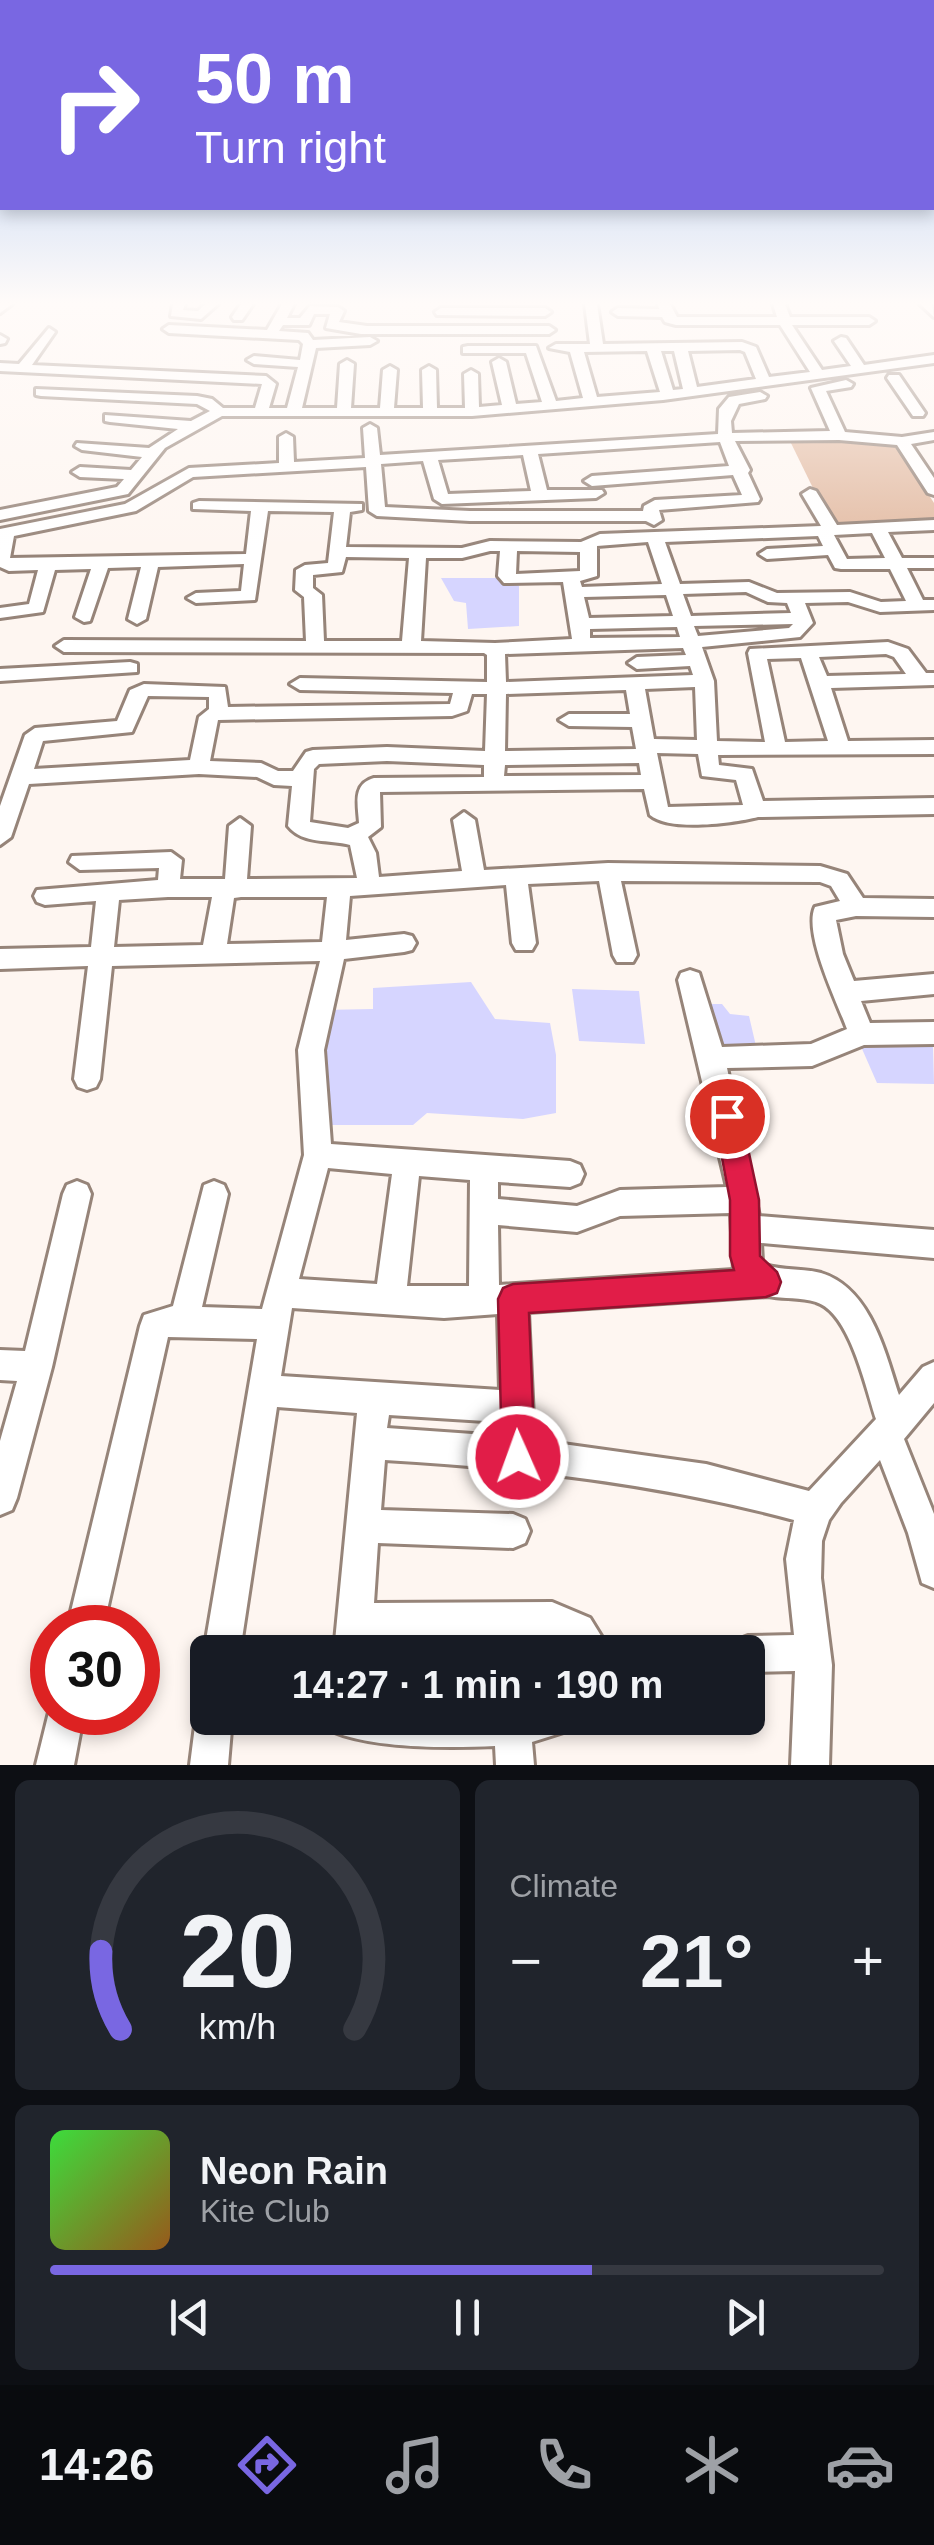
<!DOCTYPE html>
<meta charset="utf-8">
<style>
:root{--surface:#171b24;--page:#20242c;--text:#f1f3f6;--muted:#9ea1a6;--line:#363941;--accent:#7967e2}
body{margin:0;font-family:Arial,sans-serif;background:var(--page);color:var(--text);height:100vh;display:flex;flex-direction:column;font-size:38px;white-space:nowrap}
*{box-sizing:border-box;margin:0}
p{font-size:32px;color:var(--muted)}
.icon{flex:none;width:55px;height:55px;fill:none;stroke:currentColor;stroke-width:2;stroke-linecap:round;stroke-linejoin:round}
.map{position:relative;height:1765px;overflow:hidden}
.details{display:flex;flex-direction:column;gap:15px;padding:15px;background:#0d0f14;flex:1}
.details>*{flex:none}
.banner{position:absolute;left:0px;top:0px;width:935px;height:210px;box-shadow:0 5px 15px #0003;background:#7967e2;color:#fff;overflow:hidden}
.speed{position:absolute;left:30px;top:1605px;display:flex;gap:20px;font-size:50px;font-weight:700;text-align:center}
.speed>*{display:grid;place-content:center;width:130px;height:130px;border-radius:50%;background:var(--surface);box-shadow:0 5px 15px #0003;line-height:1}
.speed .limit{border:15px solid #d22;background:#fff;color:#111}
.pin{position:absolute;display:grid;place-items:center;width:85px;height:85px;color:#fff;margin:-42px;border:5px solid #fff;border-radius:50%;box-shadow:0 2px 10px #0007}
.me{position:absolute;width:110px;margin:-55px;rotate:358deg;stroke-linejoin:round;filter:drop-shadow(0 0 8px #0008)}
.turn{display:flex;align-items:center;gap:35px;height:210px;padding:0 30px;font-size:45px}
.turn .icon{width:130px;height:130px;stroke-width:2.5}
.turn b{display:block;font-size:70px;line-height:85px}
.big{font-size:75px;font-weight:700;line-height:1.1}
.details .card{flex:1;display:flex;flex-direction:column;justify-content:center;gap:15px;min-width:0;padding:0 35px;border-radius:15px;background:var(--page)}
.details .dial{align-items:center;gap:0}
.dial svg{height:260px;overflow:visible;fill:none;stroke:var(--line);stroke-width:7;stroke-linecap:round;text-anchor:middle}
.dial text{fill:var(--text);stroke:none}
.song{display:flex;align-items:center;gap:30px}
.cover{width:120px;height:120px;border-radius:15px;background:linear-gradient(135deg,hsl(120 70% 55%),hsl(30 70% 35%))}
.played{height:10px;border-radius:5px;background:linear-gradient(90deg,var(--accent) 65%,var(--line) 65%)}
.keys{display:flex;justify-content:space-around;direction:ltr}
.heat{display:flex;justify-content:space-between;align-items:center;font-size:55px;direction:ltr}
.details .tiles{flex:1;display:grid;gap:15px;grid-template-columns:1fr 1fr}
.card:last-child{grid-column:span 2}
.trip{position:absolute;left:190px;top:1635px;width:575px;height:100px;border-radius:15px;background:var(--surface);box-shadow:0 5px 15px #0003;font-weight:700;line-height:100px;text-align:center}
.tab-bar{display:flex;height:160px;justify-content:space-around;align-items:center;background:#090b0e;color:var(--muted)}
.tab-bar .icon{width:70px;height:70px}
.tab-bar .on{color:var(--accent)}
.tab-bar b{font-size:45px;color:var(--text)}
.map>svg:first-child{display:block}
.green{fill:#e3bca4}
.water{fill:#d6d5ff}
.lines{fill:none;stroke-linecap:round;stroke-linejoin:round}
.minor-casing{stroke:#968479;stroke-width:6}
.minor{fill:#fff;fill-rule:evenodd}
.route{fill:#e11d48;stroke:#92132f;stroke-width:2.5}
</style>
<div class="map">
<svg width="934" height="1765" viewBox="0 0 934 1765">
<rect width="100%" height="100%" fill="#fef6f1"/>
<!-- green -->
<path class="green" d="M789,439l108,6 37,58v20l-101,6z"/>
<!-- water -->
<path class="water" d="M441,578h66l12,8v40l-51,3 -2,-26 -12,-2z
M471,982l24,37 55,4 6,32v58l-33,6 -96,-6 -14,12h-82l-11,-56 2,-59 51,-1v-21z
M572,989l67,2 6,53 -66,-3z
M699,1004h23l8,10 19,2 7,30 -41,1z
M884,1040l49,7 1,37 -57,-1 -18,-41z"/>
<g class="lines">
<!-- minor casing -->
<g class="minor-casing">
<path id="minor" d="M0,304h12l-12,9z
M173,304h12l-2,6 15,1 7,-7h13l-17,15 -30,-3z
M241,304h12l-11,16h-8l-2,-3z
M282,304h12l-7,14h13l10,-12 28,1 6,4 -5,11 28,4h182l6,4 -6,4h-188l-35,-6 4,-14h-16l-5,11h-26l-4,6 29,2 5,7 57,-3 7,4 -7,4 -54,3 -14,60h35l3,-44 7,-4 7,4 -3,44h29l3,-38 7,-4 7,4 -3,38h29l-1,-38 7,-4 7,4 1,38h28l-1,-34 7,-4 7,4 1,33 23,-2 -10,-43 7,-4 7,4 10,42 26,-2 -16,-49h-63v-6l5,-1h68l20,55 27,-3 -13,-46 -21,-4 7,-4h34l-5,-40h12l6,40 139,-2 14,5 13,30 41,-5 -30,-47h-104l-11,-3 -3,-5 -44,-1 -6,-4 6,-4 41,1 -1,-5h12l7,13h100l-4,-13h12l5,13h79l6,4 -6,4h-77l30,45 29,-4 -17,-25 7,-4 5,1 18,27 70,-10v8l-271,37 -191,16h-250l-57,32 -37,46 -128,26v-10l117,-23 7,-8 -44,-2 -8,-5 8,-5 51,3 11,-13 -60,-7 -7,-4 2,-3 72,5 29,-19 -68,-7 -5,-1v-6l86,6 19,-10 -13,-7 -156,-8 -5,-1v-6l161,7 15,3 11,9h32l7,-24 -262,-13v-8l19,1 30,-36 6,4 -23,33 234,11 10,8 -7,24h18l11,-41 -44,-3 -7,-4 7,-4 46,4 3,-16 -4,-4 -130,-7 -6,-4 6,-4 98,5zM740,350l5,2 11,27 -59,8 -9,-36zM647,351l13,41 -63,5 -13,-45zM661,351h13l9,38 -10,1z
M920,304h12l2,13z
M441,308h104l6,4 -6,4 -108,-1 -2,-3z
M0,335l7,4 -2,4 -5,1z
M889,375h10l26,38 -2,3h-10l-26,-38z
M846,380l7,4 -2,3 -25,4 19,41 57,5 32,-5v8l-23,4 23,34v17l-6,-2 -31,-48 -58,-5 -104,1 15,29 -2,3 12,26 -2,3 -99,8 3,10 -8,5 -8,-4h-176l-93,-5 -8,-5 -3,-44 -173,10 -57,34 -122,25 -4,22 236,-4 5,-43 -58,-2v-6l6,-2 163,3v6l-12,2 -4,35 116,1 28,-7 91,1 19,-8 221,-8 -19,-32 8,-5 6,2 21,34 97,-5v10l-46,2 14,26h32v10h-27l16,32h11v10l-54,2 -32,-10 -43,1 8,20 -13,14 -98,10 12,34 3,60 48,1 -17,-89 2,-4 138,-7 20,7 18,24h8v12l-103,3 17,53 86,-1v14l-216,1 1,10 33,4 11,32 171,-3v16l-176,3c-24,6 -88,15 -108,-2l-6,-26 -264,3 1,35 -13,10 8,16 3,24 83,-6 -9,-51 11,-8 11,8 9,50 124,-7 212,3 27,8 16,24 71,1v18l-78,-1 -20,4 7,34 11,27 80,-7v20l-73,7 9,22 64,-1v22l-70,1 -52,21 -85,2 32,148 175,14v28l-173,-15 1,19 4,3c18,6 37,3 55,8 49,15 64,78 78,122l24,-28 11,-5v41l-30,36 30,75v74l-12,-5 -14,-50 -28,-73 -39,43 -12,17 -7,21 -1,37 11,87 -3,100h-38l4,-94 -47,1v-20h-17l4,-11 13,-5 46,-1 -8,-76 8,-39c-134,-36 -271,-52 -409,-60l-4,50 132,4 12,5 5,12 -5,12 -12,5 -135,-5 -4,60 178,-1 38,16 21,34h-40l-7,-8 -13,-6 -180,1 -1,13h-36l23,-239 -80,-6 -37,245h-32v8l-4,-8 53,-313 -89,-2 -65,291h-36l73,-302 4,-11 29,-9 31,-121 10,-4 10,4 4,9 -26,113 60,2 42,-154 -6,-105 22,-89 -208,5 -12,113 -4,8 -9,3 -9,-3 -4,-8 14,-113 -88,3v-20l91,-2 5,-46 -51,4 -8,-3 -3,-6 3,-6 121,-10 1,-12 -79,2 -11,-8 3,-6 99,-4 11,8 -2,19h45l4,-53 11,-8 11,8 -4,53 110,-1 -7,-33c-20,-6 -47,0 -62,-19l4,-40 -18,-1 -17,-8 -58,-3 -170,10 -18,53 -11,8v-39l25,-71 10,-7 82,-7 13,-31 14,-6 81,3 3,20 222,-3 3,-11 -153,-3 -10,-6 10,-6 187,4v-27l-3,-2 -420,-1 -9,-6 9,-6 242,1 -2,-44 -9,-7 1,-20 9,-5 23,-2 6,-51 -66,-1 -13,89 -59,3 -9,-5 9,-5 45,-2 3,-27 -86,3 -12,52 -9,5 -9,-5 13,-52 -33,1 -18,53 -6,1 -9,-5 16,-48 -36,1 -12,42 -43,6v-10l29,-4 9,-34 -29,1 -9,-4v-38l125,-25 64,-36 90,-5v-26l7,-4 7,4 1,25 71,-4 -2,-30 7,-4 7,4 3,27 338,-21 1,-25 10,-12 31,-5 7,4 -2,3 -26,5 -8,17 1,12 98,-2 -19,-43zM720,442l9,24 -137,10 -8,5 8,5 141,-11 9,20 -87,5 -11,6 -1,5h-173l-85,-4 -4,-43 42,-3 11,38 8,5 154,-6 8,-5 -2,-3h-55l-9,-36zM523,455l8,36 -83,3 -10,-34zM872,533l13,25 -38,1 -13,-24zM818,536l5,10 -56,3 -8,5 8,5 61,-4 7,13 6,1h49l16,32 -25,1 -31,-10 -73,1 -28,-11 -69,2 -15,-42zM648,542l14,42 -80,3 -2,-6 17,-5v-30zM490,551h10l-2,25 6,7 59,-1 9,57 -77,4 -74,-2 5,-83h36zM517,551l63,1v19l-64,3zM346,557l63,1 -7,83h-78l-2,-46 -9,-7v-13l29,-3zM746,592l22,10 19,1 4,10 -100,3 -8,-22zM666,595l7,21 -84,2 -5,-21zM793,624l-4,4 -91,8 -4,-10zM677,627l3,10 -90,1v-9zM683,648l3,7 -49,2 -9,6 9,6 53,-3 3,9 -187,7 -1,-28zM886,654l8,3 12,17 -79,2 -8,-19zM801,658l27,83 -43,1 -18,-83zM695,687l2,53 -43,-1 -9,-50zM626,690l4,24h-61l-10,6 10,6 63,1 4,22 -131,2 1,-57zM472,694h15l-2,57 -98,-4 -74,3 -7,2 -13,19h-15l-17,-8 -51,-2 8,-41 234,-4 15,-5zM148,696l61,1v12l-10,8 -9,43 -156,9 9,-28 89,-9zM657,753l41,1 4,22 34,4 7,25 -75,2zM387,761l97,4v12l-110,1c-22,6 -16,27 -15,45l-11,5 -38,-6 4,-53 5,-5zM639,763l2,12 -137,1 1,-11zM599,881l14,74 4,7h16l4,-7 -16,-74 199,1 11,4 9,15 -25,6c-12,26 22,95 32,122l-36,15 -89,3 -23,-74 -9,-3 -9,3 -3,7 49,207 -107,3 -43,16 -79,-7v-17l72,5 10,-4 4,-9 -4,-9 -10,-4 -239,-17 -7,-94 20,-91 60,-7 8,-2 4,-7 -4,-7 -8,-2 -58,6 4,-44 156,-11 6,58 4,7h16l4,-7 -8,-59zM168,897h44l-9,48 -89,2 5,-47zM241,897h86l-5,45 -95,2 7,-46zM328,1168l64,6 -15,110 -78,-5zM419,1176l51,4 -1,106h-62zM731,1213l3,57 -235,15 -1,-60 79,7 43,-16zM768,1296c16,3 33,1 48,6 34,10 50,87 60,117l-67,72 -103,-27 -172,-24 -6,-128zM292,1308l152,10 54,-4 2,76 -219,-14zM389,1415l112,7v14l-114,-8z
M130,662l7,2v8l-137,9v-12z
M77,1181l10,4 4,9 -39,173 -35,131 -5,12 -12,5v-74l17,-60 -17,-1v-30l25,1 38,-157 4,-9z
M52,1700v12h32l-10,53h-38z
M208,1702v16h24l-4,47h-38l6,-47 5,-13z
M327,1718h245l-5,13 -35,11 2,23h-38l-1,-19c-47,2 -120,3 -163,-15z"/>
</g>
<!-- minor -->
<use href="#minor" class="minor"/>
</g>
<!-- sky -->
<linearGradient id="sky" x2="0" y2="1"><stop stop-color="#a1c1f1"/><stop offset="0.55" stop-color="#fffbf9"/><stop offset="1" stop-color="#fffbf9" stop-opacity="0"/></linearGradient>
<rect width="934" height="551" fill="url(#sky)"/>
<!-- route -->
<path class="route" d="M727,1104l10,4 4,8 18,84 1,56 17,16 4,10 -4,11 -11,4 -237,16 6,144 -5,12 -12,4 -11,-4 -5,-12 -4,-158 5,-11 10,-4 221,-14 -4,-14v-56l-16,-84 4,-8z"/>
</svg>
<div class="speed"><div class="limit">30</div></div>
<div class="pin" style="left:727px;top:1116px;background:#d93025"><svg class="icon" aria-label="arrive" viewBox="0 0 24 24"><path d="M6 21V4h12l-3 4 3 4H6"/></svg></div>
<svg class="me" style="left:518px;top:1457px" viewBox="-20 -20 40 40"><circle r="17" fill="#e11d48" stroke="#fff" stroke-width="3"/><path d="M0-11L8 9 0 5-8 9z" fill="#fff"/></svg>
<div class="trip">14:27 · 1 min · 190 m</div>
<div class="banner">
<div class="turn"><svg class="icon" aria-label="right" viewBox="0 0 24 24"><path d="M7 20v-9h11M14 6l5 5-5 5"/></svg><div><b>50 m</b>Turn right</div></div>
</div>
</div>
<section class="details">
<div class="tiles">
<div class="card dial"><svg viewBox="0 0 100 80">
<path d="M14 69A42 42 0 1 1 86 69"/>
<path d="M14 69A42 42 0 0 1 8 45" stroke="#7967e2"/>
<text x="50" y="56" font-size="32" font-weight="700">20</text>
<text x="50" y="72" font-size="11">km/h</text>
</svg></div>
<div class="card"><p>Climate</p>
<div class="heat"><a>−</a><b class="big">21°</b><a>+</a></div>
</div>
<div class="card">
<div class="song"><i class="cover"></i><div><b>Neon Rain</b><p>Kite Club</p></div></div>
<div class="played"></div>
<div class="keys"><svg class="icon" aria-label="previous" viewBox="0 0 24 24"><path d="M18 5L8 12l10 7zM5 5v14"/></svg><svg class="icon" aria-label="pause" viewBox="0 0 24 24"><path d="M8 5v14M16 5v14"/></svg><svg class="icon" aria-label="next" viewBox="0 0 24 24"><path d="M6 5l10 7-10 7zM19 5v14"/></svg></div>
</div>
</div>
</section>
<nav class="tab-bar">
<b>14:26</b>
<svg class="icon on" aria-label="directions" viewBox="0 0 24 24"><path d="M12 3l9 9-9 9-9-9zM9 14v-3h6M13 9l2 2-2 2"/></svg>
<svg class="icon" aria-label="music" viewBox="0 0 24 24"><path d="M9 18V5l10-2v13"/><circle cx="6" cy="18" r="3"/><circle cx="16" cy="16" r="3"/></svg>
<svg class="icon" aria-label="phone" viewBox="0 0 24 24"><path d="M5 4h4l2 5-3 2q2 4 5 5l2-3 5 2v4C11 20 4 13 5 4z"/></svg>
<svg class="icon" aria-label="climate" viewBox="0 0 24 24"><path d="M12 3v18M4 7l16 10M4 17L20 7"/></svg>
<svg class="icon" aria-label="car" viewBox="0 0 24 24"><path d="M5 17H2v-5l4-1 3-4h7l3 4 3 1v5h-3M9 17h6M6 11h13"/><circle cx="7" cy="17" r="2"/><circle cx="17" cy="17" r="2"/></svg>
</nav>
